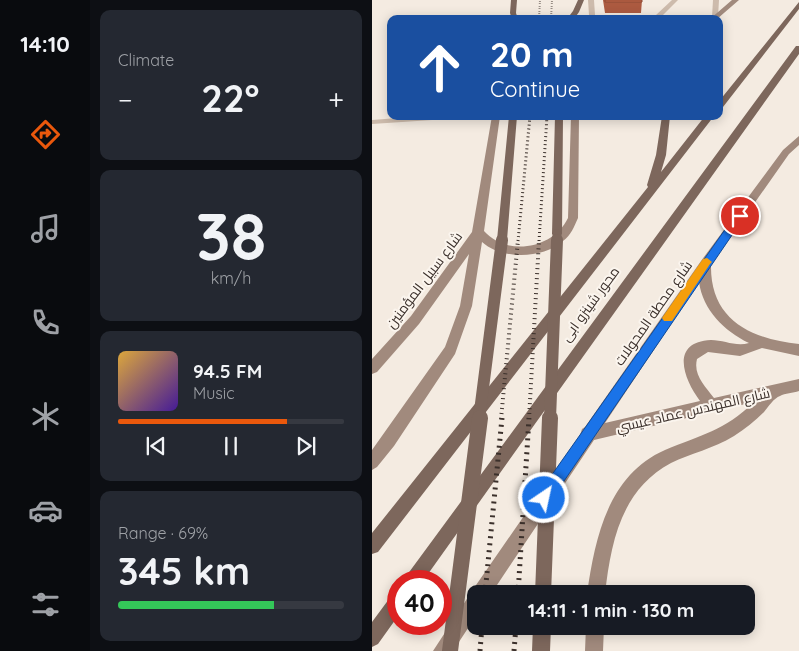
<!DOCTYPE html>
<meta charset="utf-8">
<style>
:root{--surface:#171b24;--page:#242831;--text:#f1f3f6;--muted:#9ea1a6;--line:#363941;--accent:#ea580c}
body{margin:0;font-family:Quicksand,Cairo,sans-serif;background:var(--page);color:var(--text);height:100vh;display:flex;flex-direction:column;font-size:19px;white-space:nowrap}
*{box-sizing:border-box;margin:0}
p{font-size:16px;color:var(--muted)}
.icon{flex:none;width:28px;height:28px;fill:none;stroke:currentColor;stroke-width:2;stroke-linecap:round;stroke-linejoin:round}
.map{position:relative;flex:1;overflow:hidden}
.panel{display:flex;flex-direction:column;gap:10px;padding:10px;background:#0d0f14;width:282px}
.panel>*{flex:none}
.top-card{position:absolute;left:15px;top:15px;width:336px;height:105px;border-radius:10px;box-shadow:0 2px 12px #0003;background:#1a4fa0;color:#fff;overflow:hidden}
.speed{position:absolute;left:15px;top:570px;display:flex;gap:10px;font-size:25px;font-weight:700;text-align:center}
.speed>*{display:grid;place-content:center;width:65px;height:65px;border-radius:50%;background:var(--surface);box-shadow:0 2px 12px #0003;line-height:1}
.speed .limit{border:8px solid #d22;background:#fff;color:#111}
.pin{position:absolute;display:grid;place-items:center;width:42px;height:42px;color:#fff;margin:-21px;border:2px solid #fff;border-radius:50%;box-shadow:0 1px 5px #0007}
.me{position:absolute;width:55px;margin:-28px;rotate:34deg;stroke-linejoin:round;filter:drop-shadow(0 0 4px #0008)}
.turn{display:flex;align-items:center;gap:18px;height:105px;padding:0 20px;font-size:22px}
.turn .icon{width:65px;height:65px;stroke-width:2.5}
.turn b{display:block;font-size:35px;line-height:42px}
.big{font-size:38px;font-weight:700;line-height:1.1}
.panel .tile{flex:1;display:flex;flex-direction:column;justify-content:center;gap:8px;min-width:0;padding:0 18px;border-radius:10px;background:var(--page)}
.panel .dial{align-items:center;gap:0}
.dial b{font-size:65px;line-height:1}
.song{display:flex;align-items:center;gap:15px}
.cover{width:60px;height:60px;border-radius:8px;background:linear-gradient(135deg,hsl(40 70% 55%),hsl(260 70% 35%))}
.played{height:5px;border-radius:2px;background:linear-gradient(90deg,var(--accent) 75%,var(--line) 75%)}
.keys{display:flex;justify-content:space-around;direction:ltr}
.heat{display:flex;justify-content:space-between;align-items:center;font-size:28px;direction:ltr}
.charge{height:8px;border-radius:4px;background:linear-gradient(90deg,#34c759 69%,var(--line) 0)}
.trip{position:absolute;left:95px;top:585px;width:288px;height:50px;border-radius:10px;background:var(--surface);box-shadow:0 2px 12px #0003;font-weight:700;line-height:50px;text-align:center}
main{display:flex;flex:1;min-height:0}
.tabs{display:flex;flex-direction:column;width:90px;justify-content:space-around;align-items:center;background:#090b0e;color:var(--muted)}
.tabs .icon{width:35px;height:35px}
.tabs .active{color:var(--accent)}
.tabs b{font-size:22px;color:var(--text)}
.map>svg:first-child{display:block}
.lines{fill:none;stroke-linecap:round;stroke-linejoin:round}
.lane{fill:#cdbbac;fill-rule:evenodd}
.secondary{fill:#a18a7d;fill-rule:evenodd}
.primary{fill:#7d675c;fill-rule:evenodd}
.rail-far3{stroke:#3b302b;stroke-width:2;stroke-dasharray:0.5 2;stroke-linecap:butt}
.rail-far2{stroke:#3b302b;stroke-width:3;stroke-dasharray:1 3;stroke-linecap:butt}
.rail-far1{stroke:#3b302b;stroke-width:4;stroke-dasharray:1 4;stroke-linecap:butt}
.rail{stroke:#3b302b;stroke-width:5;stroke-dasharray:2 5;stroke-linecap:butt}
.primary-bridge-far2{stroke:#7d675c;stroke-width:9}
.primary-bridge-far1{stroke:#7d675c;stroke-width:12}
.primary-bridge{stroke:#7d675c;stroke-width:16}
.wall{fill:#ac5a40}
.building{fill:#c8694b;stroke:#8c4a34}
.route{fill:#1a73e8;stroke:#114b97}
.slow{fill:#f59e0b}
.labels{text-anchor:middle;stroke-width:4;stroke-linejoin:round;paint-order:stroke}
.street-label{font-size:14px;fill:#3b302b;stroke:#fbf5ee}
</style>
<main>
<nav class="tabs">
<b>14:10</b>
<svg class="icon active" aria-label="directions" viewBox="0 0 24 24"><path d="M12 3l9 9-9 9-9-9zM9 14v-3h6M13 9l2 2-2 2"/></svg>
<svg class="icon" aria-label="music" viewBox="0 0 24 24"><path d="M9 18V5l10-2v13"/><circle cx="6" cy="18" r="3"/><circle cx="16" cy="16" r="3"/></svg>
<svg class="icon" aria-label="phone" viewBox="0 0 24 24"><path d="M5 4h4l2 5-3 2q2 4 5 5l2-3 5 2v4C11 20 4 13 5 4z"/></svg>
<svg class="icon" aria-label="climate" viewBox="0 0 24 24"><path d="M12 3v18M4 7l16 10M4 17L20 7"/></svg>
<svg class="icon" aria-label="car" viewBox="0 0 24 24"><path d="M5 17H2v-5l4-1 3-4h7l3 4 3 1v5h-3M9 17h6M6 11h13"/><circle cx="7" cy="17" r="2"/><circle cx="17" cy="17" r="2"/></svg>
<svg class="icon" aria-label="filters" viewBox="0 0 24 24"><path d="M4 7h16M4 17h16"/><circle cx="9" cy="7" r="2"/><circle cx="15" cy="17" r="2"/></svg>
</nav>
<section class="panel">
<div class="tile"><p>Climate</p>
<div class="heat"><a>−</a><b class="big">22°</b><a>+</a></div>
</div>
<div class="tile dial"><b>38</b><p>km/h</p></div>
<div class="tile">
<div class="song"><i class="cover"></i><div><b>94.5 FM</b><p>Music</p></div></div>
<div class="played"></div>
<div class="keys"><svg class="icon" aria-label="previous" viewBox="0 0 24 24"><path d="M18 5L8 12l10 7zM5 5v14"/></svg><svg class="icon" aria-label="pause" viewBox="0 0 24 24"><path d="M8 5v14M16 5v14"/></svg><svg class="icon" aria-label="next" viewBox="0 0 24 24"><path d="M6 5l10 7-10 7zM19 5v14"/></svg></div>
</div>
<div class="tile"><p>Range · 69%</p><b class="big">345 km</b><div class="charge"></div></div>
</section>
<div class="map">
<svg width="427" height="651" viewBox="0 0 427 651">
<rect width="100%" height="100%" fill="#f4ebe1"/>
<g class="lines">
<!-- lane -->
<path class="lane" d="M216,0h6l1,15h61l16,-15h6l-19,19 -90,-1 -1,-1 3,-2h18z
M341,0h6l-1,17 -3,2 -3,-2z
M51,116h43l-4,2 -90,6v-4z"/>
<!-- secondary -->
<path class="secondary" d="M360,0h7l-22,19h-7z
M120,116h8l-16,115c23,26 69,18 84,-13l3,-102h8l-1,102c-4,9 -7,17 -15,23 -20,18 -61,19 -81,1l-10,64 -17,48 -61,92 -17,21 -5,3v-20l73,-103 15,-41 9,-52 -50,70 -42,48 -5,2v-15l39,-43 61,-84z
M427,136v9l-10,9 -78,111c-1,54 39,74 88,79v12l-37,-8 -22,8 -32,-4 -11,7c-4,16 8,27 17,39l85,-19v12c-6,2 -14,2 -19,5 -6,2 -12,11 -16,16 -9,9 -19,17 -30,24 -21,13 -43,17 -63,27 -50,27 -60,79 -66,131h-18c8,-56 21,-119 78,-144 36,-15 59,-19 89,-48l-160,38 -103,154h-15v22l-23,35h-20l41,-63 106,-153 2,-6 3,-2 116,-166 82,-111zM327,282c4,28 25,49 50,61 -13,4 -25,-3 -38,-3 -42,2 -27,40 -11,61l-95,22z
M214,626h18l-1,25h-18z"/>
<!-- primary -->
<path class="primary" d="M139,0h6l-1,13 2,6h-6l-2,-6z
M206,0h6l-5,12 -5,7h-7l6,-8z
M427,2v7l-76,98h-3v-7z
M424,46h3v8l-376,527h-19l3,-6z
M137,116h8l-10,124 -5,4 -5,-4z
M183,116h8l-1,118 -5,4 -5,-4z
M290,116h8l-4,39 -5,17 44,-56h9l-336,436 -6,2v-21l276,-346 -1,-2 9,-30z
M26,592v24l-20,28 -6,3v-25l20,-27z
M161,626h18l-1,25h-18z"/>
<!-- rail-far3 -->
<path class="rail-far3" d="M167,19l1,-19
M179,19l1,-19"/>
<!-- rail-far2 -->
<path class="rail-far2" d="M146,241l12,-125
M167,241l8,-125"/>
<!-- rail-far1 -->
<path class="rail-far1" d="M129,419l17,-179
M157,419l10,-179"/>
<!-- rail -->
<path class="rail" d="M113,594l17,-176
M146,594l11,-176
M108,651l2,-25
M142,651l2,-25"/>
<!-- primary-bridge-far2 -->
<path class="primary-bridge-far2" d="M185,241v-7"/>
<!-- primary-bridge-far1 -->
<path class="primary-bridge-far1" d="M107,419l23,-179
M178,419l7,-179"/>
<!-- primary-bridge -->
<path class="primary-bridge" d="M171,594l7,-176
M78,651l30,-233"/>
</g>
<!-- wall -->
<path class="wall" d="M231,0h39l-1,13h-36z"/>
<!-- building -->
<path class="building" d="M233,0h37v2h-37z"/>
<!-- route -->
<path class="route" d="M368,213l4,3 -1,3 -194,284 -5,2 -5,-2 -2,-5 2,-5 197,-279z"/>
<!-- slow -->
<path class="slow" d="M335,258l5,4 -2,2 -38,57h-8l-2,-3 2,-3 39,-56z"/>
<g class="labels">
<!-- street labels -->
<g class="street-label">
<text transform="translate(52 280) rotate(-53)" y="5">شارع سبيل المؤمنين</text>
<text transform="translate(218 304) rotate(-54)" y="5">محور شينزو ابى</text>
<text transform="translate(281 313) rotate(-55)" y="5">شارع محطة المحولات</text>
<text transform="translate(321 410) rotate(-13)" y="5">شارع المهندس عماد عيسي</text>
</g>
</g>
</svg>
<div class="speed"><div class="limit">40</div></div>
<div class="pin" style="left:368px;top:216px;background:#d93025"><svg class="icon" aria-label="arrive" viewBox="0 0 24 24"><path d="M6 21V4h12l-3 4 3 4H6"/></svg></div>
<svg class="me" style="left:172px;top:498px" viewBox="-20 -20 40 40"><circle r="17" fill="#1a73e8" stroke="#fff" stroke-width="3"/><path d="M0-11L8 9 0 5-8 9z" fill="#fff"/></svg>
<div class="trip">14:11 · 1 min · 130 m</div>
<div class="top-card">
<div class="turn"><svg class="icon" aria-label="ahead" viewBox="0 0 24 24"><path d="M12 20V5M6 11l6-6 6 6"/></svg><div><b>20 m</b>Continue</div></div>
</div>
</div>
</main>
